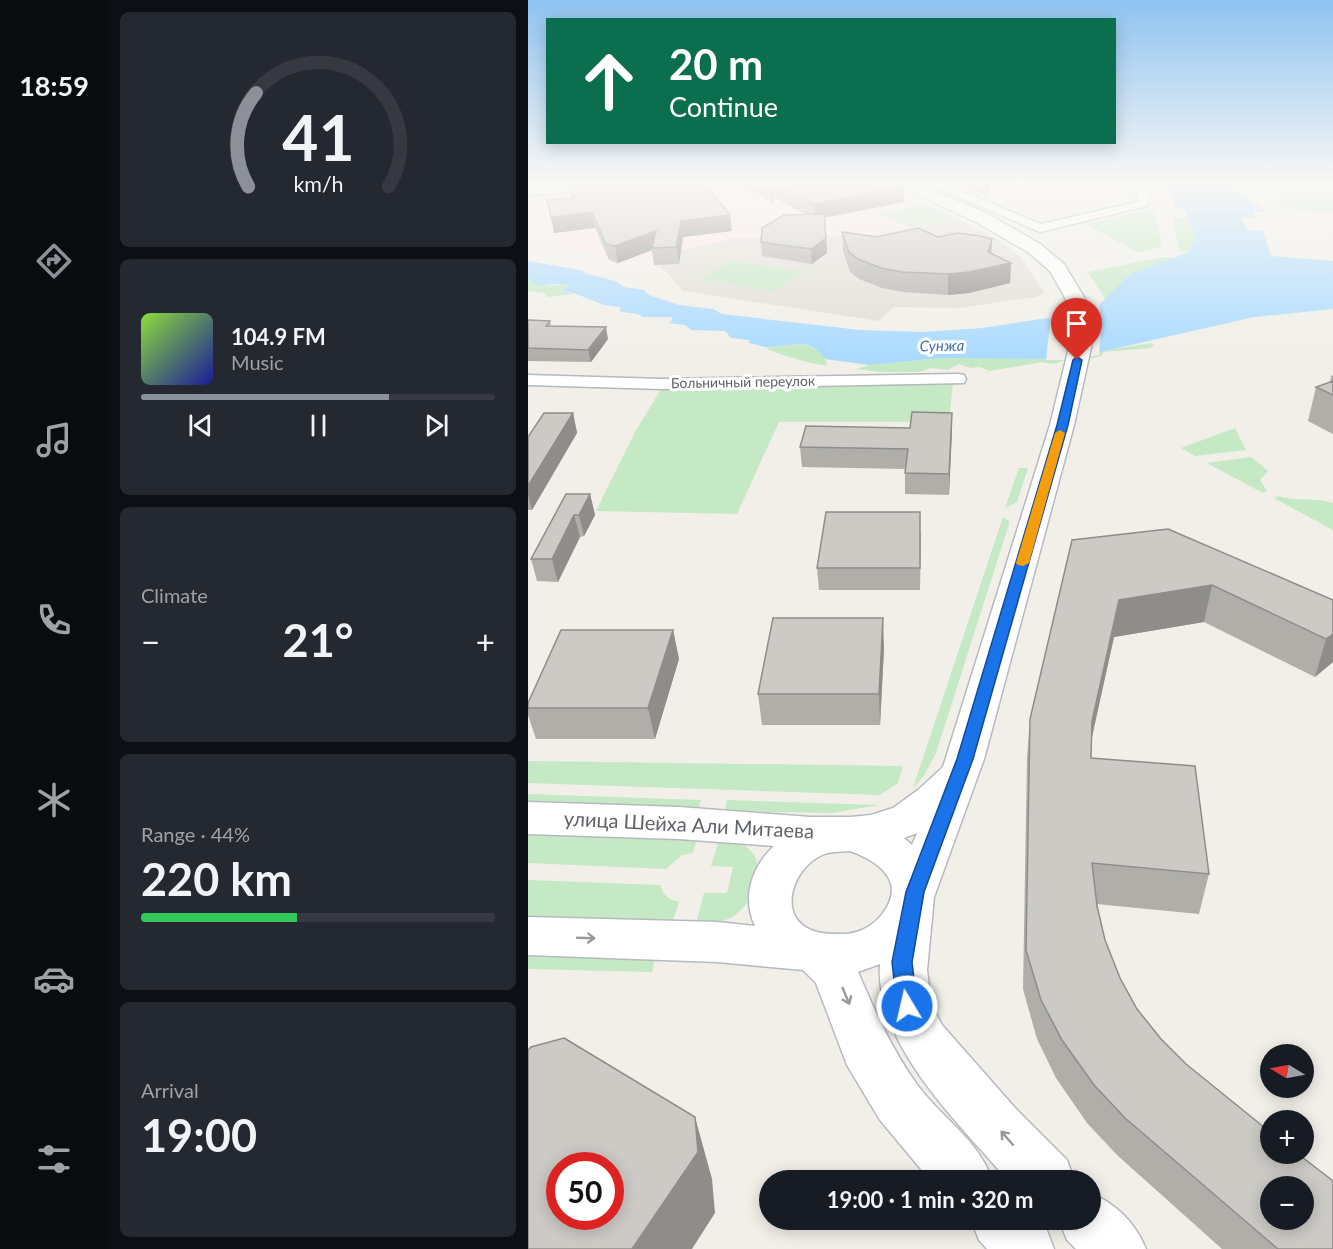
<!DOCTYPE html>
<meta charset="utf-8">
<style>
:root{--surface:#171b24;--page:#242831;--text:#f1f3f6;--muted:#9ea1a6;--line:#363941;--accent:#8c9099}
body{margin:0;font-family:Lato,sans-serif;background:var(--page);color:var(--text);height:100vh;display:flex;flex-direction:column;font-size:22px;white-space:nowrap}
*{box-sizing:border-box;margin:0}
p{font-size:20px;color:var(--muted)}
.icon{flex:none;width:33px;height:33px;fill:none;stroke:currentColor;stroke-width:2;stroke-linecap:round;stroke-linejoin:round}
.map{position:relative;flex:1;overflow:hidden}
.panel{display:flex;flex-direction:column;gap:12px;padding:12px;background:#0d0f14;width:420px}
.panel>*{flex:none}
.guide{position:absolute;left:18px;top:18px;width:570px;height:126px;border-radius:0px;box-shadow:0 3px 15px #0003;background:#0b6e4f;color:#fff;overflow:hidden}
.needle{width:39px;rotate:280deg}
.tools{position:absolute;left:732px;top:1044px;display:grid;gap:12px}
.tools a{display:grid;place-items:center;width:54px;height:54px;border-radius:50%;background:var(--surface);box-shadow:0 3px 15px #0003;font-size:30px}
.speed{position:absolute;left:18px;top:1152px;display:flex;gap:12px;font-size:30px;font-weight:700;text-align:center}
.speed>*{display:grid;place-content:center;width:78px;height:78px;border-radius:50%;background:var(--surface);box-shadow:0 3px 15px #0003;line-height:1}
.speed .limit{border:9px solid #d22;background:#fff;color:#111}
.pin{position:absolute;display:grid;place-items:center;width:51px;height:51px;color:#fff;margin:-62px -26px;border-radius:50% 50% 50% 0;rotate:-45deg;box-shadow:0 0 6px #0007}
.pin .icon{rotate:45deg}
.me{position:absolute;width:66px;margin:-33px;rotate:351deg;stroke-linejoin:round;filter:drop-shadow(0 0 4px #0008)}
.turn{display:flex;align-items:center;gap:21px;height:126px;padding:0 24px;font-size:27px}
.turn .icon{width:78px;height:78px;stroke-width:2.5}
.turn b{display:block;font-size:42px;line-height:51px}
.big{font-size:45px;font-weight:700;line-height:1.1}
.panel .card{flex:1;display:flex;flex-direction:column;justify-content:center;gap:9px;min-width:0;padding:0 21px;border-radius:9px;background:var(--page)}
.panel .dial{align-items:center;gap:0}
.dial svg{height:156px;overflow:visible;fill:none;stroke:var(--line);stroke-width:7;stroke-linecap:round;text-anchor:middle}
.dial text{fill:var(--text);stroke:none}
.song{display:flex;align-items:center;gap:18px}
.cover{width:72px;height:72px;border-radius:9px;background:linear-gradient(135deg,hsl(90 70% 55%),hsl(240 70% 35%))}
.played{height:6px;border-radius:3px;background:linear-gradient(90deg,var(--accent) 70%,var(--line) 70%)}
.keys{display:flex;justify-content:space-around;direction:ltr}
.heat{display:flex;justify-content:space-between;align-items:center;font-size:33px;direction:ltr}
.charge{height:9px;border-radius:4px;background:linear-gradient(90deg,#34c759 44%,var(--line) 0)}
.trip{position:absolute;left:231px;top:1170px;width:342px;height:60px;border-radius:30px;background:var(--surface);box-shadow:0 3px 15px #0003;font-weight:700;line-height:60px;text-align:center}
main{display:flex;flex:1;min-height:0}
.tabs{display:flex;flex-direction:column;width:108px;justify-content:space-around;align-items:center;background:#090b0e;color:var(--muted)}
.tabs .icon{width:42px;height:42px}
.tabs .selected{color:var(--accent)}
.tabs b{font-size:27px;color:var(--text)}
.map>svg:first-child{display:block}
.education{fill:#e1ded6}
.medical{fill:#fce8e6}
.green{fill:#c5e8c5}
.water{fill:#aadaff}
.pier{fill:#f1efe8}
.lines{fill:none;stroke-linecap:round;stroke-linejoin:round}
.street-casing{stroke:#b5b8bc;stroke-width:3}
.secondary-casing{stroke:#b6babf;stroke-width:3}
.street{fill:#fff;fill-rule:evenodd}
.secondary{fill:#fff;fill-rule:evenodd}
.wall{fill:#afaea9}
.shaded-wall{fill:#8f8d8a}
.building{fill:#cccac5;stroke:#8f8d8a;stroke-width:1.5;fill-rule:evenodd}
.oneway{stroke:#979a9d}
.route{fill:#1a73e8;stroke:#114b97;stroke-width:1.5}
.slow{fill:#f59e0b}
.labels{text-anchor:middle;stroke-width:6;stroke-linejoin:round;paint-order:stroke}
.far-street-label{font-size:14px;fill:#5f6368;stroke:#fff}
.far-water-label{font-size:15px;font-style:italic;fill:#4174aa;stroke:#fff}
.near-street-label{font-size:20px;fill:#5f6368;stroke:#fff}
</style>
<main>
<nav class="tabs">
<b>18:59</b>
<svg class="icon selected" aria-label="directions" viewBox="0 0 24 24"><path d="M12 3l9 9-9 9-9-9zM9 14v-3h6M13 9l2 2-2 2"/></svg>
<svg class="icon" aria-label="music" viewBox="0 0 24 24"><path d="M9 18V5l10-2v13"/><circle cx="6" cy="18" r="3"/><circle cx="16" cy="16" r="3"/></svg>
<svg class="icon" aria-label="phone" viewBox="0 0 24 24"><path d="M5 4h4l2 5-3 2q2 4 5 5l2-3 5 2v4C11 20 4 13 5 4z"/></svg>
<svg class="icon" aria-label="climate" viewBox="0 0 24 24"><path d="M12 3v18M4 7l16 10M4 17L20 7"/></svg>
<svg class="icon" aria-label="car" viewBox="0 0 24 24"><path d="M5 17H2v-5l4-1 3-4h7l3 4 3 1v5h-3M9 17h6M6 11h13"/><circle cx="7" cy="17" r="2"/><circle cx="17" cy="17" r="2"/></svg>
<svg class="icon" aria-label="filters" viewBox="0 0 24 24"><path d="M4 7h16M4 17h16"/><circle cx="9" cy="7" r="2"/><circle cx="15" cy="17" r="2"/></svg>
</nav>
<section class="panel">
<div class="card dial"><svg viewBox="0 0 100 80">
<path d="M14 69A42 42 0 1 1 86 69"/>
<path d="M14 69A42 42 0 0 1 18 21" stroke="#8c9099"/>
<text x="50" y="56" font-size="32" font-weight="700">41</text>
<text x="50" y="72" font-size="11">km/h</text>
</svg></div>
<div class="card">
<div class="song"><i class="cover"></i><div><b>104.9 FM</b><p>Music</p></div></div>
<div class="played"></div>
<div class="keys"><svg class="icon" aria-label="previous" viewBox="0 0 24 24"><path d="M18 5L8 12l10 7zM5 5v14"/></svg><svg class="icon" aria-label="pause" viewBox="0 0 24 24"><path d="M8 5v14M16 5v14"/></svg><svg class="icon" aria-label="next" viewBox="0 0 24 24"><path d="M6 5l10 7-10 7zM19 5v14"/></svg></div>
</div>
<div class="card"><p>Climate</p>
<div class="heat"><a>−</a><b class="big">21°</b><a>+</a></div>
</div>
<div class="card"><p>Range · 44%</p><b class="big">220 km</b><div class="charge"></div></div>
<div class="card"><p>Arrival</p><b class="big">19:00</b></div>
</section>
<div class="map">
<svg width="805" height="1249" viewBox="0 0 805 1249">
<rect width="100%" height="100%" fill="#f1efe8"/>
<!-- education -->
<path class="education" d="M428,218l40,20 24,19 25,36 -9,4 -77,11 -65,-1 -15,14 -196,-30 -30,-34 77,-18 145,-4z"/>
<!-- medical -->
<path class="medical" d="M137,184h217l74,34 -81,17 -145,4 -77,18 -71,-4 -28,-13 9,-8 -7,-36z"/>
<!-- green -->
<path class="green" d="M720,184h37l19,3 10,-3h19v29l-38,-3 -10,-2 -11,-7 11,-4 1,-4 -26,-9h-2l4,3z
M398,204l30,14 -46,9 -31,-13z
M626,208l8,39 -25,5 -51,-28z
M645,217l65,3 19,36 -78,-5z
M636,257l169,12v11l-224,25 -21,-33z
M203,261l72,11 -28,19 -74,-12z
M0,278l21,8 18,-2 2,2 -9,5 14,3 -26,3 -4,-4 -16,-2z
M623,343l3,2 -3,3 -47,4 -3,4 -16,4h-20l-11,4 -12,-2 -53,9 -9,-4 -9,1 -12,-4 -12,6 -16,-2 -12,4h-41l-21,-3 12,-4 74,-7 111,1z
M270,344c15,1 26,7 29,21 -7,2 -53,-12 -61,-17z
M425,382l-4,40h-170l-42,92 -141,-3 39,-79 28,-46z
M707,428l11,22 -51,6 -14,-8z
M723,457l17,14 -8,9 7,11 -4,2 -56,-30z
M491,468h9l-11,34 -12,6z
M750,496c19,6 37,1 55,7v27l-59,-32z
M475,517l6,4v3l-73,229 -13,24 -10,11z
M0,761l375,5 -5,17 -18,12 -352,-12z
M0,794l173,6 -3,10 -170,-6z
M199,800l152,5 -48,8 -106,-2z
M0,832l169,7 -4,14 -11,2 -16,14 -138,-6z
M191,840c9,1 19,1 27,7 25,16 7,58 -14,70 -12,6 -24,6 -36,7l8,-31h23l6,-26 -22,-1z
M0,880l132,5c4,11 8,14 19,17l-7,22 -144,-6z
M0,956l127,3 -3,13 -124,-3z"/>
<!-- water -->
<path class="water" d="M634,184h64l40,27 -12,1 1,6h-14l6,12 16,1 8,25 62,5v48l-79,8 -154,35 -46,7 -111,-1 -74,7 -44,-6c-17,-24 -32,-12 -57,-12 -6,0 -13,-3 -19,-4v-3l-18,-2 -6,-7 -34,-1 -6,-5 -16,-2 4,-3 -2,-3h-29c-4,-6 -16,-3 -23,-6l2,-4 -17,-2 -30,-12 -13,-2 8,-5 -2,-2 -32,1 -7,-7v-17l53,9 6,4 28,7 9,6 20,3 5,5 30,10 34,4 9,5 138,16 62,2 61,-4 64,-10 15,2 37,-10 1,-6 31,-30 57,-22 8,-14 -11,-28 -10,-3 -1,-9z"/>
<!-- pier -->
<path class="pier" d="M571,301l2,27 -2,27 -31,5h-22l5,-45 11,2 19,-3 16,-7z"/>
<g class="lines">
<!-- street casing -->
<g class="street-casing">
<path id="street" d="M73,184h49l-6,3 -116,8v-6z
M401,184h15l97,40 96,-22 1,-7 -19,-9 -1,-2c13,0 23,-1 32,10l-3,12 -107,26z
M430,374l6,1 2,4 -2,4 -302,6 -134,-4v-10l134,4z"/>
</g>
<!-- secondary casing -->
<g class="secondary-casing">
<path id="secondary" d="M370,184h20l70,30 52,30 24,20 24,40 4,39 -18,82 -90,334 -50,138 -7,73 4,34 11,21 74,84 51,51 7,20h-65l-12,-12c-47,-54 -122,-127 -117,-204l-22,8c17,39 33,76 58,111 23,33 64,58 76,97h-62l-50,-60 -33,-55 -31,-82 -13,-13 -86,-8 -189,-7v-38l189,5 38,4c-13,-28 -4,-59 19,-80l-95,-7 -151,-5v-32l151,5 131,10h41l20,-2 22,-7 25,-18 25,-23 107,-342 20,-82v-16l-2,-23 -6,-12 -12,-21 -22,-19 -52,-30 -75,-35zM389,833l-5,12 -8,-7zM322,851c28,10 57,30 33,62 -10,14 -27,22 -43,21 -8,0 -16,0 -23,-2 -42,-11 -26,-63 5,-77 8,-4 19,-3 28,-4z
M562,1193c27,11 45,30 56,56h-70l-9,-9 -8,-20h31z
M443,1220h66l9,8 8,21h-67l-8,-9z"/>
</g>
<!-- street -->
<use href="#street" class="street"/>
<!-- secondary -->
<use href="#secondary" class="secondary"/>
</g>
<!-- wall -->
<path class="wall" d="M36,184h141l27,47 -49,6 -4,27 -25,1 -2,-15 -34,13 -9,-3 -14,-32 -41,5 17,-35 -4,-14z
M212,184h157l7,18 -80,16 3,35 -15,11 -50,-8 -1,-14 45,-27 -32,-18 -2,5z
M430,184h33l-4,11z
M314,232l35,5 115,2 -1,14 20,10 -1,20 -41,10 -21,2 -45,-3 -21,-4 -23,-9 -9,-7 -7,-21z
M0,320l22,1 1,5 57,13 -17,23 -63,-1z
M805,375v59l-25,-13 8,-34 14,-5 1,-6z
M45,413l4,20 -45,77h-4v-73z
M424,413l-3,82 -44,-1v-25l-103,-2 -2,-20 110,-19z
M62,494l5,21 -11,21 -4,1 -22,45 -21,-1 -6,-22z
M393,533l-1,57h-101l-2,-22z
M544,540l261,60v62l-18,15 -111,-55 -90,15 -23,101v20l118,116 -10,40 -103,-10 9,36 15,38 17,31 196,240h-111l-105,-94 -30,-32 -31,-45 -19,-39 -14,-50 4,-231 3,-39z
M145,630l6,29 -24,80h-119l-8,-24v-12z
M356,648l-4,77h-118l-4,-31z"/>
<!-- shaded-wall -->
<path class="shaded-wall" d="M245,184l2,14 -3,4 -2,-15z
M460,184h3l-4,11v-10z
M376,187v15l-89,17 -1,-15z
M64,212l3,16 -41,5 -3,-16z
M202,215l2,16 -49,6 -4,27 -3,-17 5,-26z
M128,231l-4,19 -34,13 -3,-17z
M298,238l1,15 -15,11 -1,-15z
M464,239l-1,19 20,5 -1,20 -41,10 -21,2v-21l40,-22z
M78,327l2,12 -17,23 -3,-12z
M45,413l4,20 -45,77 -4,-15v-9z
M424,413v20l-3,62v-21z
M62,494l5,21 -11,21 -5,-21z
M46,515l6,22 -22,45 -6,-23z
M684,585l-8,37 -90,15 -27,123 5,-39 27,-121z
M355,618l1,30 -4,77 -1,-31z
M145,630l6,29 -24,80 -7,-31z
M805,634v28l-18,15 11,-38z
M167,1117l17,62 3,34 -23,36h-60z"/>
<!-- building -->
<path class="building" d="M40,184h137l25,31 -49,6 -5,26 -24,1 4,-17 -41,15 -9,-2 -14,-32 -41,5 -4,-17 28,-2z
M237,184h8l-3,3z
M248,184h121l7,3 -90,17z
M296,214l2,24 -15,11 -50,-7 1,-14 22,-13z
M390,228l20,9 19,-4 23,3 12,3 -4,13 23,11 -42,9 -21,2 -46,-2 -21,-4 -23,-9 -9,-7 -7,-20 35,5z
M0,320l22,1 -4,5 60,1 -18,23 -60,-2z
M805,381v14l-17,-8z
M384,412l40,1 -3,61 -44,-1 3,-24 -108,-2 6,-21 104,2z
M16,413h29l-45,73v-49z
M38,494h24l-11,21h-5l-22,44h-21z
M298,512h94v56h-103z
M640,529l165,71v34l-7,5 -114,-54 -93,15 -27,121 -1,37 104,8 14,108 -117,-11 5,43 8,34 15,38 17,31 24,30 25,25 84,68v22h28l35,27v68h-55l-153,-131 -31,-33 -32,-45 -21,-40 -15,-50 4,-231 42,-179zM742,1186h34v34h-34z
M245,618h110l-4,76h-121z
M33,630h112l-25,78h-120v-5z
M36,1038l131,79 3,35 -66,97h-104v-199l3,-3zM32,1166h50v50h-50z"/>
<!-- one-way arrows -->
<defs><path id="oneway-shaft" d="M-6 0H5M1.5-3L5.5 0L1.5 3" fill="none" stroke-width="1.6" stroke-linecap="round" stroke-linejoin="round" transform="scale(1.5)"/></defs>
<g class="oneway">
<use href="#oneway-shaft" transform="translate(58 938) rotate(2)"/>
<use href="#oneway-shaft" transform="translate(318 996) rotate(67)"/>
<use href="#oneway-shaft" transform="translate(479 1138) rotate(-131)"/>
</g>
<!-- sky -->
<linearGradient id="sky" x2="0" y2="1"><stop stop-color="#8fc3f1"/><stop offset="0.51" stop-color="#f9f8f5"/><stop offset="1" stop-color="#f9f8f5" stop-opacity="0"/></linearGradient>
<rect width="805" height="358" fill="url(#sky)"/>
<!-- route -->
<path class="route" d="M549,357l5,3 -14,65 -95,334 -49,133 -12,70 5,44 -3,7 -7,2 -7,-2 -3,-7 -5,-44 14,-70 51,-133 100,-334 16,-65z"/>
<!-- slow -->
<path class="slow" d="M532,430l5,3 -36,130 -6,3 -5,-1 -2,-2 39,-130z"/>
<g class="labels">
<!-- far-street labels -->
<g class="far-street-label">
<text transform="translate(215 382) rotate(-1)" y="5">Больничный переулок</text>
</g>
<!-- far-water labels -->
<g class="far-water-label">
<text transform="translate(414 346) rotate(-1)" y="5">Сунжа</text>
</g>
<!-- near-street labels -->
<g class="near-street-label">
<text transform="translate(161 825) rotate(3)" y="7">улица Шейха Али Митаева</text>
</g>
</g>
</svg>
<div class="tools">
<a><svg class="needle" viewBox="-14 -14 28 28"><path d="M0-13l5 13h-10z" fill="#e53935"/><path d="M0 13l5-13h-10z" fill="#9ea1a6"/></svg></a>
<a>+</a>
<a>−</a>
</div>
<div class="speed"><div class="limit">50</div></div>
<div class="pin" style="left:549px;top:360px;background:#d93025"><svg class="icon" aria-label="arrive" viewBox="0 0 24 24"><path d="M6 21V4h12l-3 4 3 4H6"/></svg></div>
<svg class="me" style="left:379px;top:1006px" viewBox="-20 -20 40 40"><circle r="17" fill="#1a73e8" stroke="#fff" stroke-width="3"/><path d="M0-11L8 9 0 5-8 9z" fill="#fff"/></svg>
<div class="trip">19:00 · 1 min · 320 m</div>
<div class="guide">
<div class="turn"><svg class="icon" aria-label="ahead" viewBox="0 0 24 24"><path d="M12 20V5M6 11l6-6 6 6"/></svg><div><b>20 m</b>Continue</div></div>
</div>
</div>
</main>
